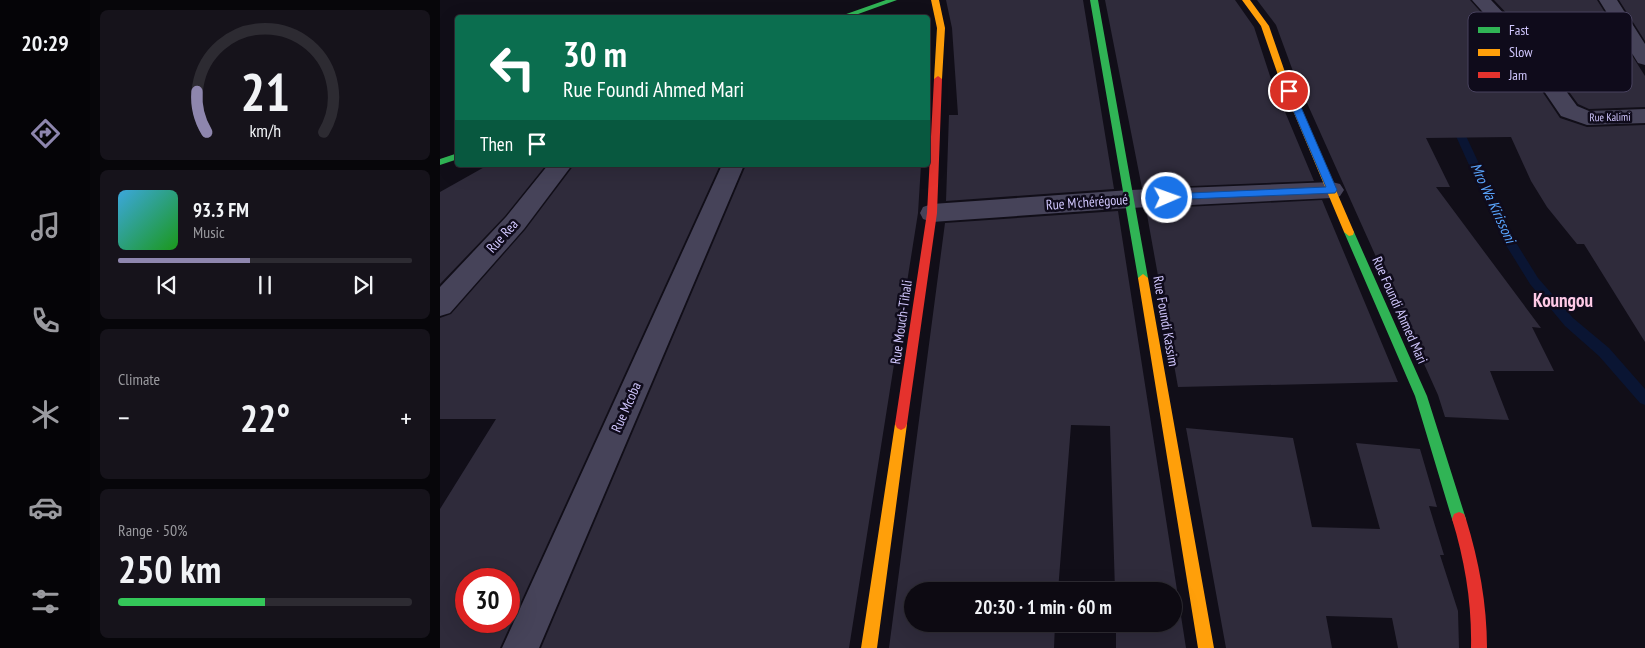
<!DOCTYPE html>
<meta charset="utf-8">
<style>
:root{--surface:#0d0a12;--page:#16131b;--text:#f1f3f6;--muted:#9a9a9f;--line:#2d2b32;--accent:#8e86ae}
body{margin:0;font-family:"PT Sans Narrow",sans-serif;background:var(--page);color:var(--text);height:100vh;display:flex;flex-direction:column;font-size:19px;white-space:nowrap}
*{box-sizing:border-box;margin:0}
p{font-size:16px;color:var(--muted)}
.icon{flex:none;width:28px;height:28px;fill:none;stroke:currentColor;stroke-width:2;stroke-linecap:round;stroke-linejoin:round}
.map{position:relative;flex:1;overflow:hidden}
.sheet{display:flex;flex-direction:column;gap:10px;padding:10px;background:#07060a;width:350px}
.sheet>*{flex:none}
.guide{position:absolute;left:15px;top:15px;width:475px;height:152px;border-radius:5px;box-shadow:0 5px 20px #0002,0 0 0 1px var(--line);background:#0b6e4f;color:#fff;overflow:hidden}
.speed{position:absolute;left:15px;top:568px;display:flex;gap:10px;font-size:25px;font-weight:700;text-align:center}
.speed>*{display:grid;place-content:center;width:65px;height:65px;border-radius:50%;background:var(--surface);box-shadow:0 5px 20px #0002,0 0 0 1px var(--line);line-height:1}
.speed .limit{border:8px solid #d22;background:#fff;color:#111}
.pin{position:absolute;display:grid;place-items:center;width:42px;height:42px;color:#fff;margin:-21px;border:2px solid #fff;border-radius:50%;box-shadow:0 1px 5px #0007}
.me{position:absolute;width:55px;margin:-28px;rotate:88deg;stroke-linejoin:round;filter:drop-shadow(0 0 4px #0008)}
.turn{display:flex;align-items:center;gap:18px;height:105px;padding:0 25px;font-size:22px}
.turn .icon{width:65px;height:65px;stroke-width:2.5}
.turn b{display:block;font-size:35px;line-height:42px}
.then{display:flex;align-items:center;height:48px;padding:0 25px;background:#0003;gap:10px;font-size:19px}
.big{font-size:38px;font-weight:600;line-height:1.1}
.sheet .card{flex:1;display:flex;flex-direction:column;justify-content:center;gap:8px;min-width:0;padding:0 18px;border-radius:8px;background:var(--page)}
.sheet .dial{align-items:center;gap:0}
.dial svg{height:130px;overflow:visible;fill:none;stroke:var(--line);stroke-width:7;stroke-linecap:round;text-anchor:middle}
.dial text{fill:var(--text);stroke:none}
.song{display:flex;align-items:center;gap:15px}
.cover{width:60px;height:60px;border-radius:8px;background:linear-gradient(135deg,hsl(200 70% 55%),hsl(120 70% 35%))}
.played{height:5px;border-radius:2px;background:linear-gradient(90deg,var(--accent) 45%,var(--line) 45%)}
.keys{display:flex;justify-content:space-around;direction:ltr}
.heat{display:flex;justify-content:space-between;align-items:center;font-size:28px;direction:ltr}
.charge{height:8px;border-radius:4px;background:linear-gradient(90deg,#34c759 50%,var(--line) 0)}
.trip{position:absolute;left:464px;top:582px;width:278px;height:50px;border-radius:25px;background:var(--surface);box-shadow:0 5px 20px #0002,0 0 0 1px var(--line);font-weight:600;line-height:50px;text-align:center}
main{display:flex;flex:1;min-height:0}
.menu{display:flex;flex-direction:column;width:90px;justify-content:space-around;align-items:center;background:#050407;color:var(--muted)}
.menu .icon{width:35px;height:35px}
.menu .current{color:var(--accent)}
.menu b{font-size:22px;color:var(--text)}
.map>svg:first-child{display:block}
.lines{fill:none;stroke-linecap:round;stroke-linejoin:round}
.stream{fill:#0a1533;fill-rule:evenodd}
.building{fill:#2f2b3b;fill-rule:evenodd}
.street{fill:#464359;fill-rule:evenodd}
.fast{fill:#30b455;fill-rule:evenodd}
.slow{fill:#ff9f0a;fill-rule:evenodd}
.jam{fill:#e5322d;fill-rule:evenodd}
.route{fill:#1a73e8;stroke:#114b97}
.labels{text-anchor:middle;stroke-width:5;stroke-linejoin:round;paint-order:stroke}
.far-street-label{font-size:11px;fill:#d1c7fe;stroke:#0f0b1b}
.street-label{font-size:14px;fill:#d1c7fe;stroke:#0f0b1b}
.water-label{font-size:15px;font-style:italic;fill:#58a3fb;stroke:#0f0b1b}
.district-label{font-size:19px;font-weight:bold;fill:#fec9e6;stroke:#0f0b1b}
.key{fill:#0f0b1b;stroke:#49435f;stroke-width:1}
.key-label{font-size:14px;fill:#d1c7fe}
</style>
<main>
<nav class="menu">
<b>20:29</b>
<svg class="icon current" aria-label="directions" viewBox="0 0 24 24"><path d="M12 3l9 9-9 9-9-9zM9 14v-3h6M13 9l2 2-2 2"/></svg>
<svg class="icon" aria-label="music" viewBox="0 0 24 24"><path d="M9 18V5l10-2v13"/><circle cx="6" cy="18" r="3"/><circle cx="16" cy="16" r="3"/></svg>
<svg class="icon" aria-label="phone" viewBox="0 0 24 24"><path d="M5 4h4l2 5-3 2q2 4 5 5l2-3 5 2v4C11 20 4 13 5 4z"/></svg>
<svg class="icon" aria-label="climate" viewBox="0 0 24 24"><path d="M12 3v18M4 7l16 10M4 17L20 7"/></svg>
<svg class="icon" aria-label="car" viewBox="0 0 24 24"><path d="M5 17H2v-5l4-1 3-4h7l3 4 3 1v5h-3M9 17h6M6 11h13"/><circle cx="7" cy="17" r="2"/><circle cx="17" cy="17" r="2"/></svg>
<svg class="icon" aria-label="filters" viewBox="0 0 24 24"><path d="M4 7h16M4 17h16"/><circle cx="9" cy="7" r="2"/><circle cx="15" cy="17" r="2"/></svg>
</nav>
<section class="sheet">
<div class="card dial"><svg viewBox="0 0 100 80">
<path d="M14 69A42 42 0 1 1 86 69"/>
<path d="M14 69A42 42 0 0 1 8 44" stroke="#8e86ae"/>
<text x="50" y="56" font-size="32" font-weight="700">21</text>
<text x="50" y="72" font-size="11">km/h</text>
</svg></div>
<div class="card">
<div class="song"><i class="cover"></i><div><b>93.3 FM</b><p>Music</p></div></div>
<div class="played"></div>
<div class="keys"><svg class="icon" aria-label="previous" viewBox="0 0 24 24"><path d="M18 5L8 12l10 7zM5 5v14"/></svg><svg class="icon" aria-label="pause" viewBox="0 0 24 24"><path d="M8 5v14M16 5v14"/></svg><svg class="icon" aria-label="next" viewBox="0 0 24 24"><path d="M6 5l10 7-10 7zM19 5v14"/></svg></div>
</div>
<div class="card"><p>Climate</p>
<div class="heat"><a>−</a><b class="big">22°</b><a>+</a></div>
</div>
<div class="card"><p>Range · 50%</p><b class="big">250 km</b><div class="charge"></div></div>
</section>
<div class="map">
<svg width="1205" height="648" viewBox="0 0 1205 648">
<rect width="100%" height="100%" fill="#110e18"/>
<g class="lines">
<!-- stream -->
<path class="stream" d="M1015,120l5,3 55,118 23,37 35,40 36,30 36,41v16l-5,-2 -41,-47 -34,-30 -35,-42 -26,-42 -54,-119z"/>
</g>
<!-- building -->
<path class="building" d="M506,0h137l31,189 -168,12 3,-86h9l-6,-87z
M665,0h130l19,27 16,49 44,105 -172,7z
M817,0h213l43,48 47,70 27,9 58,-2v217l-61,-98h-7l-30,-37 -16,-26 -20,-44 -85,1 24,49h-14l105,141 -9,-1 22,44h-64l19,49 -64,-3 -7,-22 -144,-321 -18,-49z
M1054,0h103l48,76v31l-56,2 -11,-5 -48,-66z
M1179,0h26v41z
M48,165h58l-41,51 -65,68v-92z
M134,165h146l-220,483h-60v-139l56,-90h-56v-101l11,-4 74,-84zM26,579h43v42h-43z
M306,165h175l-3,48 -69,435h-308z
M882,200l76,182 -220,5 -32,-178z
M678,211l68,437h-70v-24h56v-33h-57l-5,-165 -39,-1 -13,166h-146v33h143l-1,24h-165l56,-425z
M746,428l107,10 19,89 68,2 -24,-86 64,6 17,58 -8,-1 15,49h-4l18,56 1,37h-61l-6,-30 -66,-2 6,32h-106z"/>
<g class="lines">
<!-- street -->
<path class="street" d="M1032,0h19l37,39 49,67 12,5 56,-2v14l-58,2 -26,-9 -47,-69z
M1159,0h18l28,44v21l-7,-2z
M108,165h24l-48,64 -74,84 -10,3v-29l66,-70z
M282,165h22l-205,483h-37z
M892,182l8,2 4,6 -4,6 -8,2 -202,10 -198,14 -9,-3 -3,-6 3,-6 9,-3 198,-14z"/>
<!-- fast -->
<path class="fast" d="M446,0h11l-50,18h-12z
M650,0h8l50,278 -5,4 -5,-4z
M18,153v6l-18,6v-6z
M909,228l5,4 73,164 39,123 -2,5 -5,2 -5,-2 -2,-5 -37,-123 -71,-164z"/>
<!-- slow -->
<path class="slow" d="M491,0h8l6,28 -3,51 -4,3 -4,-3 3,-51z
M802,0h8l19,26 17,49 68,157 -1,3 -4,1 -5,-4 -66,-157 -17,-49z
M703,274l5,4 66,370h-16l-60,-370z
M461,418l4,2 2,4 -30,224h-16l34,-224 2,-4z"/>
<!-- jam -->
<path class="jam" d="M498,76l4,3 -5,134 -30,211 -2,4 -4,2 -4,-2 -2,-4 32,-211 7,-134z
M1019,512l5,2 2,5c13,42 21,85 21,129h-16c1,-44 -6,-87 -19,-129l2,-5z"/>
</g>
<!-- route -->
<path class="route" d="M846,89h3l5,2 43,99 -2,3 -171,7v-5l3,-1 159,-7 -41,-96z"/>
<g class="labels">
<!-- far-street labels -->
<g class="far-street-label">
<text transform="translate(1170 117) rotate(-1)" y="4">Rue Kalimi</text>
</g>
<!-- street labels -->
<g class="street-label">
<text transform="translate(647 202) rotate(-4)" y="5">Rue M'chérégoué</text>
<text transform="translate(62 236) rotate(-48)" y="5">Rue Rea</text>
<text transform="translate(960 310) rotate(66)" y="5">Rue Foundi Ahmed Mari</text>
<text transform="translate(726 321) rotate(80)" y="5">Rue Foundi Kassim</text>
<text transform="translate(461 322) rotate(-82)" y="5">Rue Mouch-Tihali</text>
<text transform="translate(186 407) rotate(-66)" y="5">Rue Mcoba</text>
</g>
<!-- water labels -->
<g class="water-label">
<text transform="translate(1053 203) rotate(65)" y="5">Mro Wa Kirissoni</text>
</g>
<!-- district labels -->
<g class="district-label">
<text x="1123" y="307">Koungou</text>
</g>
</g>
<!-- legend -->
<rect x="1028" y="12" width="164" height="80" rx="8" class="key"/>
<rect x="1038" y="27" width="22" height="6" fill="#30b455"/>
<rect x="1038" y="49" width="22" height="7" fill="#ff9f0a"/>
<rect x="1038" y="72" width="22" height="6" fill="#e5322d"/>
<g class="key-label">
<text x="1069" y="35">Fast</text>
<text x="1069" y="57">Slow</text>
<text x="1069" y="80">Jam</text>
</g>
</svg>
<div class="speed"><div class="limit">30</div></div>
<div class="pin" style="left:849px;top:91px;background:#d93025"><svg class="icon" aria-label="arrive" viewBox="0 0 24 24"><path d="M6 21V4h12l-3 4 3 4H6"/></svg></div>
<svg class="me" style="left:727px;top:198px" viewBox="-20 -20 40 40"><circle r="17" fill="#1a73e8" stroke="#fff" stroke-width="3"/><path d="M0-11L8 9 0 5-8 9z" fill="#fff"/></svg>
<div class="trip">20:30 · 1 min · 60 m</div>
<div class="guide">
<div class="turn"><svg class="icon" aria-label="left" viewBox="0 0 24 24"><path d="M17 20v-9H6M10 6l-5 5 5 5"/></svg><div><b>30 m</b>Rue Foundi Ahmed Mari</div></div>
<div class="then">Then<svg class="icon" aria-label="arrive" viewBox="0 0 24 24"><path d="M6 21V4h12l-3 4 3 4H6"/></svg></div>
</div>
</div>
</main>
